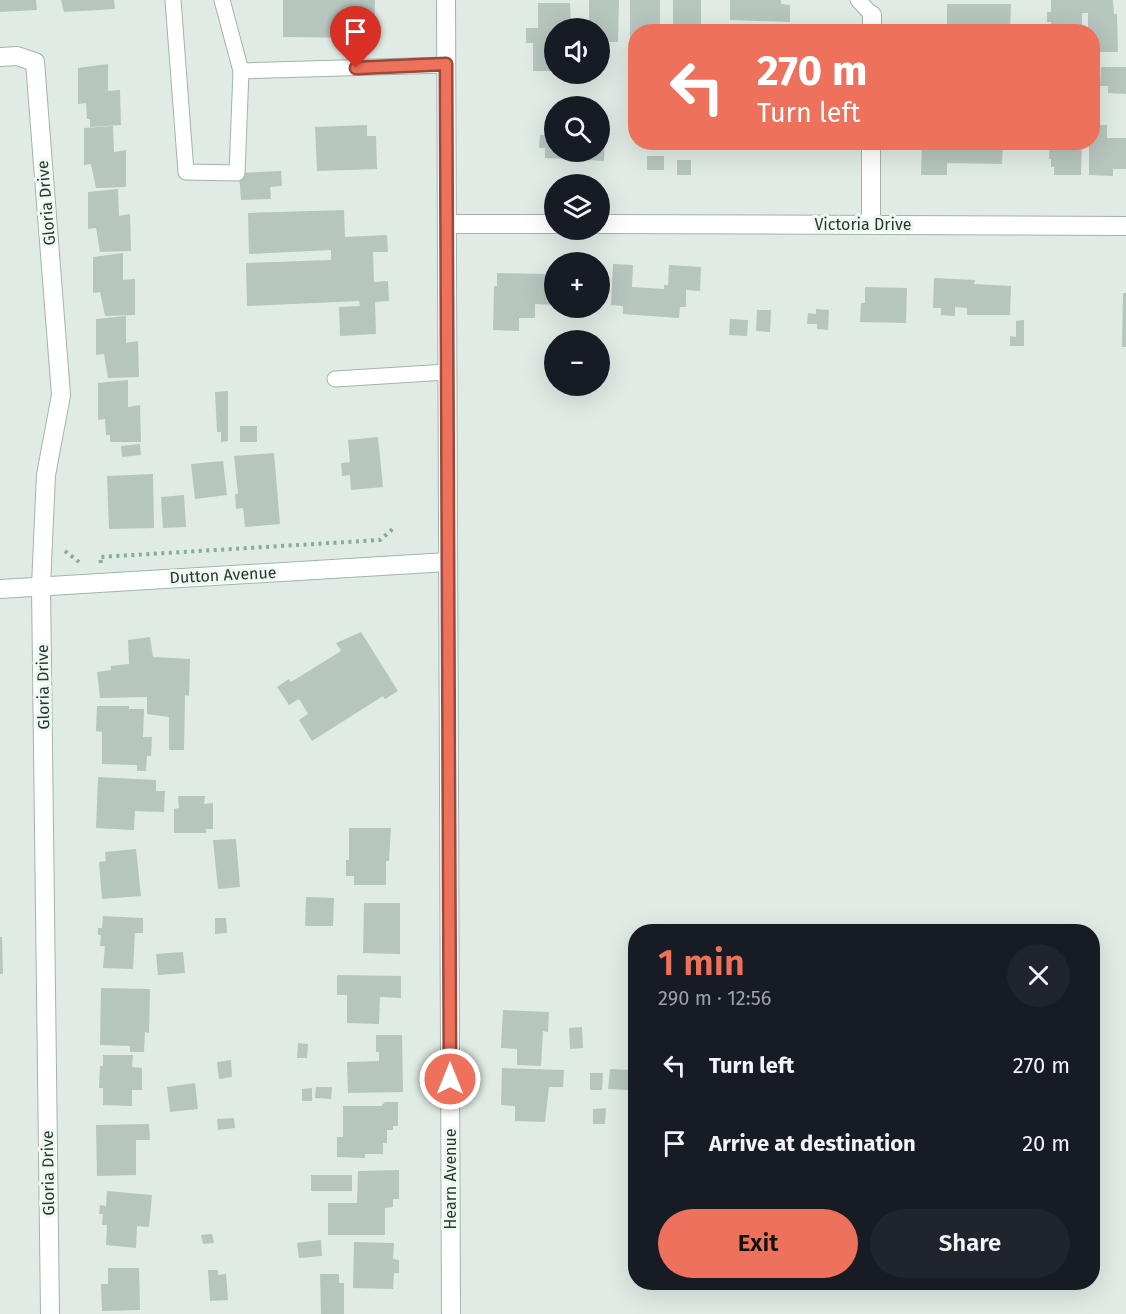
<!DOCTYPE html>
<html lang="en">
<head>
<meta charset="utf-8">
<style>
	:root { --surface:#171b24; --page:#20242c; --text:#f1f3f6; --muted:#9ea1a6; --accent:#ee715b }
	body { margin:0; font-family:"Fira Sans",sans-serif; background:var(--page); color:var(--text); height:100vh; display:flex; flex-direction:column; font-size:22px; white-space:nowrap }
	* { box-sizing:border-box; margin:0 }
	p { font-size:20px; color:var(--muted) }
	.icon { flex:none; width:33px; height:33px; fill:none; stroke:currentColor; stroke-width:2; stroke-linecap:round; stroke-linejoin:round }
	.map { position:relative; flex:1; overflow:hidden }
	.sheet { position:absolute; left:628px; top:924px; width:472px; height:366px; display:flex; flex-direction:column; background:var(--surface); border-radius:24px; box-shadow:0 6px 24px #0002 }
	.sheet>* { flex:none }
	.banner { position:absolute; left:628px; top:24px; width:472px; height:126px; border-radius:24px; box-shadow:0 6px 24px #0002; background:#ee715b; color:#fff; overflow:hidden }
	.buttons { position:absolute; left:544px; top:18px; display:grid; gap:12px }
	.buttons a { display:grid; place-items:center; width:66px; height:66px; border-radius:50%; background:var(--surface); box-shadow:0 6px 24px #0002; font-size:30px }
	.pin { position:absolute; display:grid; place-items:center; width:51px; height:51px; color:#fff; margin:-62px -26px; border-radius:50% 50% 50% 0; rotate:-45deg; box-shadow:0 0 6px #0007 }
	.pin .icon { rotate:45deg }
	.me { position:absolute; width:66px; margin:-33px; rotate:0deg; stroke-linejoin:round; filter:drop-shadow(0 0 4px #0008) }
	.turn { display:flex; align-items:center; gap:21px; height:126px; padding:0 30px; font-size:27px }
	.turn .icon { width:78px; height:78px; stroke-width:2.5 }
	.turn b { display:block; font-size:42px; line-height:51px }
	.round { display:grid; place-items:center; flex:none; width:63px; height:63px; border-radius:32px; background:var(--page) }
	.head { display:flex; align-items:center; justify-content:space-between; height:102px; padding:0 30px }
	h1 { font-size:36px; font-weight:600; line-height:45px; color:var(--accent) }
	.button { display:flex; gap:12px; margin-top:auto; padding:12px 30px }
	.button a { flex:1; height:69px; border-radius:36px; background:var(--accent); color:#111; font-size:24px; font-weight:600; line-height:69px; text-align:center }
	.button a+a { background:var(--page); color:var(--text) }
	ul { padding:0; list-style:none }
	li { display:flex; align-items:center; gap:18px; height:78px; padding:0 30px }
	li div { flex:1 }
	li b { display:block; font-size:22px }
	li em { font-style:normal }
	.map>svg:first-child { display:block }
</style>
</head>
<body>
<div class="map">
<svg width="1126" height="1314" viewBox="0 0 1126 1314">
	<rect width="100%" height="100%" fill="#e0ebe5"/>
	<!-- building -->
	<g fill="#b6c5be">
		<polygon points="0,0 36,0 37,10 0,12"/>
		<polygon points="61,0 114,0 115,9 64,12"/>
		<polygon points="283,0 375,0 374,38 283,37"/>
		<polygon points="589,0 619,0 618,42 600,42 600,28 589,28"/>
		<polygon points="630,0 660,0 660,32 636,32 636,50 630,50"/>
		<rect x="673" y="0" width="28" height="32"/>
		<polygon points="730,0 781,0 781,4 790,5 790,22 730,20"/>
		<polygon points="1051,0 1113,0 1114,14 1117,14 1118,52 1094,52 1094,32 1088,32 1088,13 1082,13 1082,32 1051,32 1051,22 1047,22 1047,12 1051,12"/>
		<polygon points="538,3 570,3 571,28 555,28 555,71 533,71 533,43 526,43 526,28 538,28"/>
		<polygon points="947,4 1011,4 1010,32 955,32 955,27 947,27"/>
		<polygon points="1094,62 1098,62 1097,86 1094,86"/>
		<polygon points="108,64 108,91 120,90 121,125 90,127 90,119 87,119 86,103 78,104 78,68"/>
		<polygon points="1101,67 1126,67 1126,94 1108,93 1108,86 1100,86"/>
		<polygon points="367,125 367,136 376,136 377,169 317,171 315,127"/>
		<polygon points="1094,125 1107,125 1107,138 1126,138 1126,169 1113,169 1113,176 1089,175 1089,142 1094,142"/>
		<polygon points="113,126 114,152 126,150 126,187 96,188 91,164 84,165 84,128"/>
		<polygon points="546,129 555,129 555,152 600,152 600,131 605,132 604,161 545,158 545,148 539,148 540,135 545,135"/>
		<polygon points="922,142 1003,142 1002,164 947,163 947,175 921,175"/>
		<polygon points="1050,142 1082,142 1081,175 1054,175 1054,167 1051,167 1051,159 1049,159"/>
		<rect x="647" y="156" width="17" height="14"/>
		<rect x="677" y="160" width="14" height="15"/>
		<polygon points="281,171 282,186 270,187 271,199 241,200 239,173"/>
		<polygon points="118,189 119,216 130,214 131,251 100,252 96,228 88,229 88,192"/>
		<polygon points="344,210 345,237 387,235 388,252 373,252 374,282 388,281 389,301 375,302 376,334 340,336 339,307 360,306 359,301 247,306 246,263 331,260 331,250 249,254 248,213"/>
		<polygon points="123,253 123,280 135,279 135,315 105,316 100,292 93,293 93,257"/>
		<polygon points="613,264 633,265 632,287 664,289 664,285 668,285 669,265 701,267 700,291 686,290 686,307 680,307 679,318 623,314 623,306 611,305"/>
		<polygon points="549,267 555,267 555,305 535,304 535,318 519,318 519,331 493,330 494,286 497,286 497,273 549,274"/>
		<polygon points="934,278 975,280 974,284 1011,286 1010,315 967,315 967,308 955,307 955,316 941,315 941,308 933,308"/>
		<polygon points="865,287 907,288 906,323 860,322 861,303 865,303"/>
		<polygon points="1123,293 1126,293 1126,347 1122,347"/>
		<polygon points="816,309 829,310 828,330 817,329 817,324 807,324 808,313 816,314"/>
		<polygon points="757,310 771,310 770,332 756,331"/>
		<polygon points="126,316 126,343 138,341 139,377 108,378 104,354 96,355 96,319"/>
		<polygon points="730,319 748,320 747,336 729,335"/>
		<polygon points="1024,320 1024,346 1010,346 1010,336 1016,337 1016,321"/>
		<polygon points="128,380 128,407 140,405 141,442 110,442 110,435 106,435 105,419 98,420 98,383"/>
		<polygon points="228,391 228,441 221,442 221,432 217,432 215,392"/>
		<rect x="240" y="426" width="17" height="16"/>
		<polygon points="378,437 383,487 351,490 350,475 342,476 341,463 350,462 348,440"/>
		<polygon points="140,444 141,455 122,457 121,446"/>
		<polygon points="274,453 280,524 245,527 243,508 236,509 235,494 238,494 234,456"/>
		<polygon points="223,461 227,495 195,499 191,464"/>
		<polygon points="153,474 154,528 109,529 107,476"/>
		<polygon points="184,495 186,527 163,528 161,497"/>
		<polygon points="361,632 398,691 385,699 383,696 312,741 299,720 308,714 299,699 289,705 277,687 289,679 291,682 341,651 336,643"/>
		<polygon points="150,637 153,657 190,659 189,696 185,695 184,750 169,750 169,717 147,714 147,697 100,698 97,672 111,670 111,666 129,664 128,640"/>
		<polygon points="97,706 129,706 129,709 144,709 143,737 152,737 151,756 147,756 146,771 137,771 137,765 102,764 102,732 96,731"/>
		<polygon points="98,777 156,780 156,791 165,791 164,812 135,811 134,830 96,828"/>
		<polygon points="178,796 205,796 204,804 213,803 213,829 206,829 206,833 174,833 174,809 179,808"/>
		<polygon points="349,828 391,828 389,861 386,861 386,885 354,885 354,876 346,876 346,860 349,860"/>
		<polygon points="236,839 240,887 218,889 213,840"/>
		<polygon points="136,849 141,896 102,899 99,862 106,861 105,852"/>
		<polygon points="306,897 334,898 333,926 305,926"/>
		<polygon points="364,903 400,903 400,954 363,953"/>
		<polygon points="103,916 143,918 143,933 135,933 133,969 103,968 105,946 100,946 101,935 98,935 98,928 102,928"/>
		<polygon points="215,918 226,918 227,933 215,934"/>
		<polygon points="0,937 2,937 3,974 0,974"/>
		<polygon points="183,952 185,973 158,975 156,954"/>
		<polygon points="337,975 401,976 401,998 380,997 379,1024 347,1023 347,995 337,995"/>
		<polygon points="101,988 150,989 149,1033 145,1032 144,1052 130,1052 130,1046 100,1045"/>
		<polygon points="503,1010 549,1012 548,1032 543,1031 541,1066 517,1065 517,1049 501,1048"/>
		<polygon points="582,1027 583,1048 570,1049 569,1028"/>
		<polygon points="376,1035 402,1035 403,1092 348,1093 347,1062 379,1061 379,1052 376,1052"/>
		<polygon points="298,1043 308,1044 307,1058 297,1058"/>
		<polygon points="103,1055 133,1055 132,1067 142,1068 142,1090 132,1090 132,1106 103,1105 103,1088 99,1088 100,1066 103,1066"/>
		<polygon points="231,1060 232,1077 219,1079 217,1062"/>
		<polygon points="502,1068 564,1070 563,1087 549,1087 545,1122 515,1121 515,1106 501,1105"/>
		<polygon points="610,1069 631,1070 629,1090 608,1089"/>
		<polygon points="590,1073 603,1073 602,1090 590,1090"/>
		<polygon points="195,1083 198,1109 170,1112 167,1087"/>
		<polygon points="316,1087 332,1087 331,1099 315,1098"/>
		<polygon points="312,1088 312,1101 302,1101 302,1089"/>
		<polygon points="385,1102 398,1102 398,1126 393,1126 393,1130 387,1130 387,1143 383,1143 383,1154 365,1154 365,1158 337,1157 337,1137 343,1137 343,1106 381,1106"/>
		<polygon points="606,1108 605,1124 593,1124 593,1109"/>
		<polygon points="234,1118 235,1128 218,1130 217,1119"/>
		<polygon points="149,1124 150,1140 136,1140 136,1175 97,1176 96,1125"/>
		<polygon points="399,1170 399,1199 393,1199 393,1207 385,1208 385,1235 328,1235 328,1203 357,1203 358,1171"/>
		<rect x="311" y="1175" width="41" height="16"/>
		<polygon points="107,1191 152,1195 149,1227 137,1226 136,1248 106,1245 107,1225 102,1225 103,1214 99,1214 100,1205 106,1206"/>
		<polygon points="212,1234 214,1243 203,1244 201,1235"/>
		<polygon points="321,1240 322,1256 299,1258 297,1243"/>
		<polygon points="354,1242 394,1243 393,1259 399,1260 399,1273 394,1273 393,1289 353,1288"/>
		<polygon points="108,1268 139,1268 140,1310 102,1311 101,1284 108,1284"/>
		<polygon points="208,1270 218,1270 218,1275 226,1274 228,1300 210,1301"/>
		<polygon points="320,1274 339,1274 339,1283 344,1283 344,1314 321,1314"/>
	</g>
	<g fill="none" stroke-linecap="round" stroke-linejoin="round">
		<!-- service casing -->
		<g stroke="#a3b3ab" stroke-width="17">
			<g id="service">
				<polyline points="173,0 186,172 237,173 241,71 222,0"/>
				<polyline points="858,0 872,15"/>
				<polyline points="241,71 446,65"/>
				<polyline points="335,379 447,372"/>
			</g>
		</g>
		<!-- minor casing -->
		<g stroke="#a3b3ab" stroke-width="20">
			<g id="minor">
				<polyline points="872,32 872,15"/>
				<polyline points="0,57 17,56 35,62 61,395 46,475 41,586 50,1314"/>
				<polyline points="447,224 555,224"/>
				<polyline points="600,224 1126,226"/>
				<polyline points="871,224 871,142"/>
			</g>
		</g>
		<!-- secondary casing -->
		<g stroke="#9fb6ac" stroke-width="20">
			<g id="secondary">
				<polyline points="446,0 451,1314"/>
				<polyline points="0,589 447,562"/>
			</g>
		</g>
		<!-- path -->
		<g stroke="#82ae9b" stroke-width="4" stroke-dasharray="3 4.5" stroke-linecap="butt">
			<polyline points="65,551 79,562"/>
			<polyline points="101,563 100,557 380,540 395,527"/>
		</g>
		<!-- service -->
		<use href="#service" stroke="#fff" stroke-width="15"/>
		<!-- minor -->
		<use href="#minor" stroke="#fff" stroke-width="18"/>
		<!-- secondary -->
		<use href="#secondary" stroke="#fff" stroke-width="18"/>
	</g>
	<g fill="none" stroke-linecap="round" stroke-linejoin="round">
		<!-- route casing -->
		<g stroke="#9b493b" stroke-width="15">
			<polyline id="route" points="356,68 446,64 450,1079"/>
		</g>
		<!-- route -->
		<use href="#route" stroke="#ee715b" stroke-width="10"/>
	</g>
	<g text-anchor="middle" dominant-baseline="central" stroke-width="6" stroke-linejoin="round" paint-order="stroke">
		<!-- street labels -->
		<g font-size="16" fill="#213b31" stroke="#f1f7f3">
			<text transform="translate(46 203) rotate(-95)">Gloria Drive</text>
			<text x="863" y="224">Victoria Drive</text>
			<text transform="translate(223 575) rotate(-3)">Dutton Avenue</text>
			<text transform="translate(43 687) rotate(-91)">Gloria Drive</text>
			<text transform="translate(48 1173) rotate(-91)">Gloria Drive</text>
			<text transform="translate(450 1179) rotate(-90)">Hearn Avenue</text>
		</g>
	</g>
</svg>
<div class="buttons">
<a><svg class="icon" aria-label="sound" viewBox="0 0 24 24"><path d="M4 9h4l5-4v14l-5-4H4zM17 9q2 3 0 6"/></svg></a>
<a><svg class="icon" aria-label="search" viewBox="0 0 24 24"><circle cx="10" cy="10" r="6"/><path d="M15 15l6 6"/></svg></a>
<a><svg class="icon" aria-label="layers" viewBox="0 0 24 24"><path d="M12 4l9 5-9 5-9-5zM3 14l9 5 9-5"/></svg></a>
<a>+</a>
<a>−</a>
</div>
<div class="pin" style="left:356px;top:68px;background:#d93025"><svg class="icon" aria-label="arrive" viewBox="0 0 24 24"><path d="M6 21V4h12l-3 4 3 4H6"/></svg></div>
<svg class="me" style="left:450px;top:1079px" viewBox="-20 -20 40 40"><circle r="17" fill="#ee715b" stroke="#fff" stroke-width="3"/><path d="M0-11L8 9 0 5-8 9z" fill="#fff"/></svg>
<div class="banner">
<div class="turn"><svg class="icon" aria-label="left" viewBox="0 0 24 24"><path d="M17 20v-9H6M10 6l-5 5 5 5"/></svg><div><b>270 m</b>Turn left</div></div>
</div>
<section class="sheet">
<div class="head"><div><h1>1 min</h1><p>290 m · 12:56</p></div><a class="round"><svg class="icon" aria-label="close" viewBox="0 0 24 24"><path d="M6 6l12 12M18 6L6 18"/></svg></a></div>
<ul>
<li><svg class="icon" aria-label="left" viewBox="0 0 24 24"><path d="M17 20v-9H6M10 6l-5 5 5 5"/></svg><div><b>Turn left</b></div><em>270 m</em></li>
<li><svg class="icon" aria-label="arrive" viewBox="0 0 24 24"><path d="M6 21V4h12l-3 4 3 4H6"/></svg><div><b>Arrive at destination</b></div><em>20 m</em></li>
</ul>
<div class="button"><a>Exit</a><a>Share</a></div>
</section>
</div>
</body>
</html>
